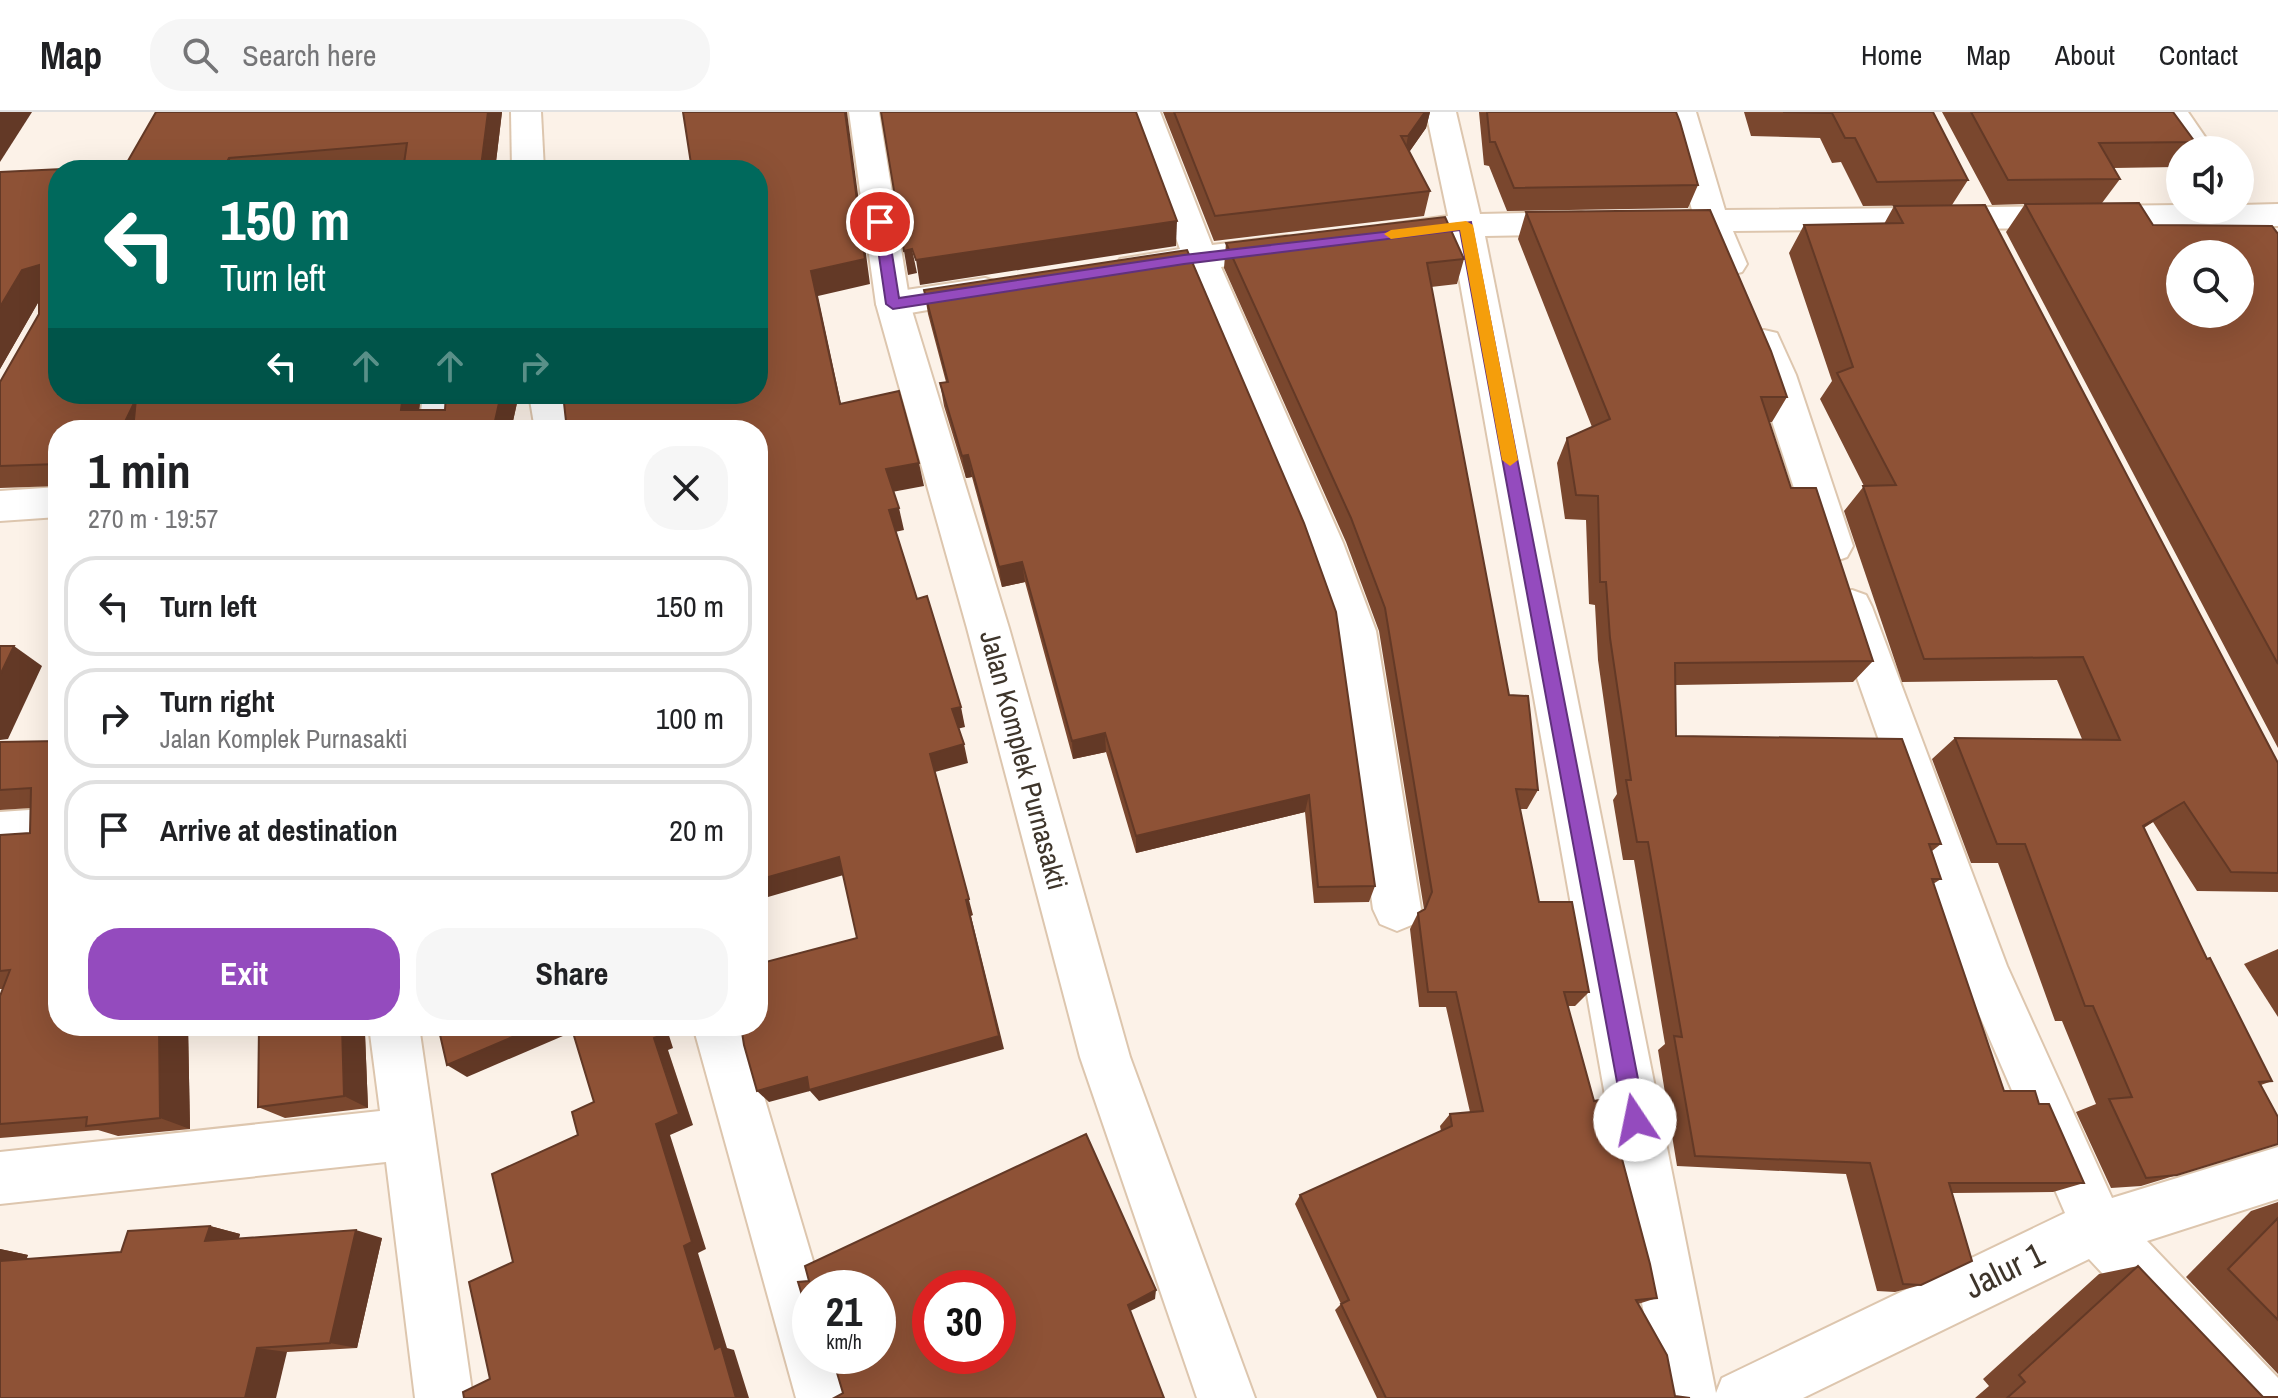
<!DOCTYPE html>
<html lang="en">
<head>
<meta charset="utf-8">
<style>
	:root { --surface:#fff; --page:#f6f6f6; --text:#202124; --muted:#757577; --line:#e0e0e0; --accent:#944bbe }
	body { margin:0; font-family:"Archivo Narrow",sans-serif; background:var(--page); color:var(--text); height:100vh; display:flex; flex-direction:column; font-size:30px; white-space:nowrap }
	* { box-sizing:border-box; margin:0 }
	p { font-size:26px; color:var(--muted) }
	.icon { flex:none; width:44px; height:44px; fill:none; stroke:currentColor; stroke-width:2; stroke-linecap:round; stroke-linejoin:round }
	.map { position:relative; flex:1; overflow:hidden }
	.sheet { position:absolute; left:48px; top:308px; width:720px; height:616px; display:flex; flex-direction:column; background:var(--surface); border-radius:32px; box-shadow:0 8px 32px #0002 }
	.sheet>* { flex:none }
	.hud { position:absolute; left:48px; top:48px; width:720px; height:244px; border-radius:32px; box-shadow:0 8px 32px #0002; background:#00695c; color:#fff; overflow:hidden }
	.controls { position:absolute; left:2166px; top:24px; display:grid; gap:16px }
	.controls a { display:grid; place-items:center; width:88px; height:88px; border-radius:50%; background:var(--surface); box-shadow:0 8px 32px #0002; font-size:40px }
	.speed { position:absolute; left:792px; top:1158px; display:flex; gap:16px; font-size:40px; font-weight:700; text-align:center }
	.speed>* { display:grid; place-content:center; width:104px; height:104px; border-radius:50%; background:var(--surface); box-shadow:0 8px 32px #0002; line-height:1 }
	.speed small { font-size:20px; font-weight:400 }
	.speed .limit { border:12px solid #d22; background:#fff; color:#111 }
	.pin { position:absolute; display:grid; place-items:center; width:68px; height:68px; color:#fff; margin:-34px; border:4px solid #fff; border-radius:50%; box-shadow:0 2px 8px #0007 }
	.me { position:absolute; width:88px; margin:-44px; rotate:349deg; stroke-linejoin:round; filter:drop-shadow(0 0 6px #0008) }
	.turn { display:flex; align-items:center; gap:28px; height:168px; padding:0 40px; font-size:36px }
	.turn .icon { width:104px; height:104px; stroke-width:2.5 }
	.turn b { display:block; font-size:56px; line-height:68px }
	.lanes { display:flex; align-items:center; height:76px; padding:0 40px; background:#0003; justify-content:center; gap:40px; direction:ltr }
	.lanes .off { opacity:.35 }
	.round { display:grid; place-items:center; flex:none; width:84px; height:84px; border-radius:32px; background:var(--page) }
	.overview { display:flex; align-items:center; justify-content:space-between; height:136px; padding:0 40px }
	h1 { font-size:48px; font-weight:800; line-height:60px }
	.action { display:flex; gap:16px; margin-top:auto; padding:16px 40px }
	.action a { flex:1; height:92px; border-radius:32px; background:var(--accent); color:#fff; font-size:32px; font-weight:800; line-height:92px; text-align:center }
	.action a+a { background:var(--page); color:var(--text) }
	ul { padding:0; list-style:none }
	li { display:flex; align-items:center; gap:24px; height:100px; margin:0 16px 12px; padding:0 24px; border:4px solid var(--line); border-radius:32px }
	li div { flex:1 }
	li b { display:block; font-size:30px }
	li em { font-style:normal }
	header { display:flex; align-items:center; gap:48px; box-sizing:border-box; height:112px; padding:0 40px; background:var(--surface); border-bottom:2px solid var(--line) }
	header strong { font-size:38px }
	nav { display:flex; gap:44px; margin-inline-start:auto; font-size:28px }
	.search { width:560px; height:72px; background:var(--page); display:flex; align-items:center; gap:20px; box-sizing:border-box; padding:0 28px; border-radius:32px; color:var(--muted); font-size:30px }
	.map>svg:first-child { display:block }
</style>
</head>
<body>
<header>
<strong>Map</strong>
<div class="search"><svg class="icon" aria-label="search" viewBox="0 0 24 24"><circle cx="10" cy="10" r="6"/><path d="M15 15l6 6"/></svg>Search here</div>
<nav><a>Home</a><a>Map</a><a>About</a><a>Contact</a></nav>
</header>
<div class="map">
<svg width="2278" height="1286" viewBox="0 0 2278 1286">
	<rect width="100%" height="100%" fill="#fcf2e8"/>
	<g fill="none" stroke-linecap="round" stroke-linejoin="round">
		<!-- street casing -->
		<g stroke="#ddc6ae" stroke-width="4">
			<g id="street">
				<polygon points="511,0 541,0 544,58 512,58"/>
				<polygon points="1130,0 1160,0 1212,133 1286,124 1298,127 1303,135 1298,143 1221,155 1343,431 1376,519 1421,797 1414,812 1397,819 1380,812 1373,797 1334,519 1303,431 1189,159 1132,166 1120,163 1115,155 1120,147 1180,137"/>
				<polygon points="1426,0 1456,0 1480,102 1581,100 1593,103 1598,111 1593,119 1581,122 1485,124 1716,1281 1722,1266 2065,1101 1960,858 1832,495 1838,483 1852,478 1866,483 1872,495 2007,854 2112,1086 2278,1035 2278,1087 2147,1129 2278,1266 2278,1286 2219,1286 2089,1147 1803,1286 1659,1286 1452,126 1390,133 1378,130 1373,122 1378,114 1448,104"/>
				<polygon points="1666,0 1696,0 1725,98 2180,93 2180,98 2240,98 2240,93 2278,92 2278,114 1733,119 1747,152 1742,160 1730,163 1718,160 1699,120 1674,117 1669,109 1674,101 1692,98"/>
				<polygon points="2157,0 2188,0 2214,38 2182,38"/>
				<polygon points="985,166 997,170 1002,178 997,186 893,204 881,200 876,192 881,184 893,180"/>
				<polygon points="1764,218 1777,221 1796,263 1853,434 1847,445 1833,450 1819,445 1813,434 1746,230 1751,221"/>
				<polygon points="423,282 459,282 457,318 419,318"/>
				<polygon points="529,282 565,282 573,318 535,318"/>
				<polygon points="58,375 58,405 0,409 0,379"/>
				<polygon points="58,696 58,736 0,740 0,700"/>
				<polygon points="369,914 419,914 473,1286 415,1286 386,1050 0,1092 0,1040 380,999"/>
				<polygon points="693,914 743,914 821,1176 810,1176 810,1244 841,1244 854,1286 796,1286"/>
			</g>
		</g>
		<!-- secondary casing -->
		<g stroke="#ddc6ae" stroke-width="4">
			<polygon id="secondary" points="849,0 879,0 910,192 1009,516 1130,945 1255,1286 1197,1286 1080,945 967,516 876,192"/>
		</g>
		<!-- street -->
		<use href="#street" fill="#fff" fill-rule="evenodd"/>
		<!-- secondary -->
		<use href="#secondary" fill="#fff" fill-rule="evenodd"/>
	</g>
	<!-- wall -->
	<g fill="#7a472e">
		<polygon points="156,0 502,0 495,58 403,58 403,56 382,58 58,58 58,282 421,282 419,298 445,298 519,282 511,318 58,318 58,374 0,376 0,270 39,202 39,189 0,257 0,60 125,54"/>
		<polygon points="1163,0 1430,0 1426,16 1409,40 1430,79 1424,104 1214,129"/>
		<polygon points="1479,0 1676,0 1698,73 1688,96 1507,99 1489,54 1484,53"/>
		<polygon points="1744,0 1933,0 1968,68 1952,93 1863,94 1841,50 1832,51 1820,26 1751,24"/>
		<polygon points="1942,0 2173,0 2195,30 2189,38 2180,38 2180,49 2176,55 2114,56 2120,67 2102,91 2153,113 2278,122 2278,636 2006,120 2025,92 1992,93"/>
		<polygon points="1894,94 2278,651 2278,780 2197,779 2153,710 2144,716 2207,847 2272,969 2261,973 2177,1063 2141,1074 2111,1076 2076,1000 2096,992 2062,909 2055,909 1998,751 1971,751 1932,647 1955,626 2082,627 2057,568 1902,570 1844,399 1864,374 1820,287 1832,269 1789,141 1804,113 1884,112"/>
		<polygon points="1526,100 1787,285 1772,310 1769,310 1791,376 1873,549 1853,570 1676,573 1676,624 1941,732 1932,739 1941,767 1933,772 2004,979 2039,992 2084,1071 2053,1080 1952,1081 1921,1173 1895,1180 1877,1179 1846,1062 1677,1054 1658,938 1665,932 1634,748 1623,748 1613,688 1617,682 1598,548 1595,493 1589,492 1586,408 1565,407 1557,351 1567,326 1592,315 1518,127"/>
		<polygon points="1226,131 1464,147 1457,172 1431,175 1509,583 1538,678 1527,697 1520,697 1539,790 1589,880 1575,894 1568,894 1594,989 1657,1186 1638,1192 1675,1284 1690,1286 1377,1286 1335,1198 1341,1192 1295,1092 1300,1083 1441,1019 1440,1014 1450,1002 1470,1000 1446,895 1419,895 1410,817 1418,801 1424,797 1379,519 1346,430 1224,156"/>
		<polygon points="1187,138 1375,774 1369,790 1314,791 1305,700 1136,741 1106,640 1073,647 1025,470 1002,475 972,365 966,366 944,294 940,271 946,270 928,202 924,178"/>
		<polygon points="58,629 58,914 188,914 190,1017 118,1024 98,1018 0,1026 0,884 3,877 0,877 0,723 30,721 31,696 0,698 0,630"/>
		<polygon points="2278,837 2278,905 2244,852"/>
		<polygon points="259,914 368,914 365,922 368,996 285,1006 258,995"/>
		<polygon points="2278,1090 2278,1262 2186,1165 2251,1099"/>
		<polygon points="210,1114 240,1122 239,1126 382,1126 357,1236 287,1240 0,1286 0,1137 28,1143 26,1147 121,1140"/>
		<polygon points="2138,1154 2263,1285 2278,1286 1975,1286 1989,1274 1983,1267 2099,1162"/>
	</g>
	<!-- shaded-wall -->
	<g fill="#633926">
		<polygon points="0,0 32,0 0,50"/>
		<polygon points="488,0 502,0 495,58 483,58 481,55"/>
		<polygon points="845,0 847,0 870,172 818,184 846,315 840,292 811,159"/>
		<polygon points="1425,0 1430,0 1426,16 1403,49 1408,24"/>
		<polygon points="229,46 237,58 223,58"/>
		<polygon points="1177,109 1176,134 920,173 916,148"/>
		<polygon points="912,137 917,161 908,163 904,139"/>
		<polygon points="39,153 43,182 0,257 0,195 22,158"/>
		<polygon points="403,282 421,282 417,318 401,298"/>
		<polygon points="501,282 519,282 511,318 493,318"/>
		<polygon points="136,287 153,318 121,318"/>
		<polygon points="968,343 972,365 966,366 962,344"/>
		<polygon points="919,351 924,374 892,380 886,357"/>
		<polygon points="899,396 904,418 895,420 889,398"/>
		<polygon points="1022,450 1025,470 1002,475 999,455"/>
		<polygon points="14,534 42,554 8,627 0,628 0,563"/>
		<polygon points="961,595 965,615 957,617 952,597"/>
		<polygon points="1105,621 1106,640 1073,647 1072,629"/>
		<polygon points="964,632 968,651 935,660 973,803 971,804 1004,937 819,989 810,979 769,990 757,979 807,965 930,642"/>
		<polygon points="1309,683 1305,700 1136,741 1136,724"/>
		<polygon points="2184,690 2153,710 2112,733 2143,714"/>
		<polygon points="839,745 847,762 758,788 758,768"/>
		<polygon points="758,821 761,839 758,840"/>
		<polygon points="159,914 188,914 190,1017 160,1006"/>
		<polygon points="342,914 368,914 365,922 368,996 344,984"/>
		<polygon points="538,914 584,915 467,965 447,953"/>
		<polygon points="656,914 666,914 673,936 668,938 693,1013 670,1023 706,1137 698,1141 727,1236 734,1238 749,1286 736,1286 715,1237 684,1134 656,1012 654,926"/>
		<polygon points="210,1114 240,1122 236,1136 205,1129"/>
		<polygon points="356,1118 382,1126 357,1236 330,1231"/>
		<polygon points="0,1137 28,1143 23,1157 0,1153"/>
		<polygon points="1156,1178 1155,1187 1128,1200 1128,1193"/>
		<polygon points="257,1236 287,1240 276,1286 245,1286"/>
	</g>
	<!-- building -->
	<g fill="#8e5236" stroke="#633926" stroke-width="2" fill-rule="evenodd">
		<polygon points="156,0 488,0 481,55 474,55 474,58 403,58 407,31 229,46 223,58 58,58 58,282 403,282 401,298 445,298 446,282 501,282 493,318 133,318 136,287 121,318 58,318 58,352 0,354 0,270 39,202 39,153 22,158 0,195 0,60 125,54"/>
		<polygon points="683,0 845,0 865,147 811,159 840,292 899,279 919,351 886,357 899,396 889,398 917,487 927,484 961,595 952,597 964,632 930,642 969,787 966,788 999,924 809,978 807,965 757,979 744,933 741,914 758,914 758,852 857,826 839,745 758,768 758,318 567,318 563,282 758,282 758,58 692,58"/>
		<polygon points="881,0 1136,0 1177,109 916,148 912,137 904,139"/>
		<polygon points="1174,0 1425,0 1408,24 1401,24 1430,79 1215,104"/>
		<polygon points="1487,0 1676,0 1680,10 1698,73 1514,76 1495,30 1490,30"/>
		<polygon points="1783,0 1933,0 1968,68 1877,70 1855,26 1845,26 1832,1"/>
		<polygon points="1971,0 2173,0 2195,30 2099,31 2120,67 2008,68"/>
		<path d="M 2139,91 L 2153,113 L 2272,114 L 2278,122 L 2278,552 L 2025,92 ZM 2180,142 L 2240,142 L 2240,202 L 2180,202 Z"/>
		<polygon points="1985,93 2278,651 2278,761 2231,760 2184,690 2143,714 2207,847 2210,846 2272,969 2259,970 2278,1005 2278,1032 2177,1063 2146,1066 2109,987 2132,985 2093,894 2085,894 2025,732 1997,732 1955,626 2120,628 2083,545 1924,547 1863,374 1896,373 1837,261 1853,255 1804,113 1903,111 1894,94"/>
		<polygon points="1710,98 1771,239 1787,285 1761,285 1791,376 1816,376 1873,549 1675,551 1676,624 1902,627 1941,732 1929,732 1941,767 1932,767 2004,979 2035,979 2039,992 2049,992 2084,1071 1949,1071 1972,1149 1921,1173 1903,1172 1870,1051 1695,1044 1674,924 1682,925 1648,730 1637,730 1626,668 1631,668 1610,526 1606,470 1600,470 1598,384 1576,383 1567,326 1610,307 1526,100"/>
		<polygon points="1445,105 1464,147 1427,151 1509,583 1528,584 1538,678 1516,677 1539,790 1572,790 1589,880 1564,880 1594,989 1606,987 1650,1152 1657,1186 1636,1188 1667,1243 1675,1284 1690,1286 1386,1286 1341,1192 1349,1188 1300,1083 1452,1014 1450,1002 1483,999 1456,880 1428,880 1418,801 1425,797 1432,780 1385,496 1351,406 1226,131"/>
		<polygon points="1187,138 1304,411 1336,500 1375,774 1318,775 1309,683 1136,724 1105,621 1072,629 1022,450 999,455 968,343 962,344 940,271 948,270 924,178"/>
		<polygon points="0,534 14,534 0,563"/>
		<polygon points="58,629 58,914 159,914 160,1006 86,1014 87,1005 0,1012 0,884 10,858 0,859 0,723 30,721 31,676 0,678 0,630"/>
		<polygon points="259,914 342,914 344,984 258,995"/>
		<polygon points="438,914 538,914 447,953"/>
		<polygon points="571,914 656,914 659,924 654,926 679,1002 656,1012 692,1130 684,1134 715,1237 721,1234 736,1286 464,1286 463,1280 490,1267 469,1170 513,1150 492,1062 578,1023 572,1000 594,990"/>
		<path d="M 1086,1022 L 1156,1178 L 1128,1193 L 1164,1286 L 834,1286 L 843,1281 L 832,1244 L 878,1244 L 878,1176 L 810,1176 L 810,1210 L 798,1170 L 809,1169 L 805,1154 ZM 930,1176 L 998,1176 L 998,1244 L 930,1244 Z"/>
		<polygon points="2278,1106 2278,1208 2228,1157"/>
		<polygon points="210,1114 205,1129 356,1118 330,1231 257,1236 245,1286 0,1286 0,1149 121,1140 128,1119"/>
		<polygon points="2138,1154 2263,1285 2278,1285 2278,1286 2007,1286 2025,1270 2019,1263"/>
	</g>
	<!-- route -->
	<polygon fill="#944bbe" stroke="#60317c" stroke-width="2" points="880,105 887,110 899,186 1184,143 1471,110 1646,1008 1643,1016 1635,1019 1627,1016 1624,1008 1460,118 1184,152 893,197 886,192 874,110"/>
	<!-- slow -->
	<polygon fill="#f59e0b" points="1466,109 1473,113 1518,348 1510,354 1502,348 1460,118 1391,127 1384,122 1391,118"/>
	<g text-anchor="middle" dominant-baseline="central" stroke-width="8" stroke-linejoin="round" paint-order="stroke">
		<!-- street labels -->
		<g font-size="28" fill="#3e352b" stroke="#fff">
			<text transform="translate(1024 648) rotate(75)">Jalan Komplek Purnasakti</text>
		</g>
		<!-- near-street labels -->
		<g font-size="34" fill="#3e352b" stroke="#fff">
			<text transform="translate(2004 1158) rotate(-26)">Jalur 1</text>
		</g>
	</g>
</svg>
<div class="controls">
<a><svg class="icon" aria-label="sound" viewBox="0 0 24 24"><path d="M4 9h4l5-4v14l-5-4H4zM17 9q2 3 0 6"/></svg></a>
<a><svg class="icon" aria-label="search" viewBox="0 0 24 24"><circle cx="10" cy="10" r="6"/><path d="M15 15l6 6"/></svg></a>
</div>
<div class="speed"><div>21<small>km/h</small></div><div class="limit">30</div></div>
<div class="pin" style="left:880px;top:110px;background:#d93025"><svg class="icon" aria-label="arrive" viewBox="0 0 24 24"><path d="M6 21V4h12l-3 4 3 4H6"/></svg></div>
<svg class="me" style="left:1635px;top:1008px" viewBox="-20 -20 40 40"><circle r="19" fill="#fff"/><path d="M0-13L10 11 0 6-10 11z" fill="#944bbe"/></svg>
<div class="hud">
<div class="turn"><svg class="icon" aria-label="left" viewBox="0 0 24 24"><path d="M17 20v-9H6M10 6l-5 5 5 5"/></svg><div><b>150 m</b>Turn left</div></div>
<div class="lanes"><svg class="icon" aria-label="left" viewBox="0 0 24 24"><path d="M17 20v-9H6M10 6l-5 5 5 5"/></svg><svg class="icon off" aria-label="ahead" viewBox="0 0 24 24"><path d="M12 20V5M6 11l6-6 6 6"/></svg><svg class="icon off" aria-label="ahead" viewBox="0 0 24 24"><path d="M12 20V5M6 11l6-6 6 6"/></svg><svg class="icon off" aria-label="right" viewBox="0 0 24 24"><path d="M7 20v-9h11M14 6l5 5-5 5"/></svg></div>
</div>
<section class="sheet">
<div class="overview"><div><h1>1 min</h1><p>270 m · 19:57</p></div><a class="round"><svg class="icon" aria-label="close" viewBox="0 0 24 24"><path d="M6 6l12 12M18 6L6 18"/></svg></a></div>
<ul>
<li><svg class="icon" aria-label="left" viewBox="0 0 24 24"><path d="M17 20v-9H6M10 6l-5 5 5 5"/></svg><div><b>Turn left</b></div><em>150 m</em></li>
<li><svg class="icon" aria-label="right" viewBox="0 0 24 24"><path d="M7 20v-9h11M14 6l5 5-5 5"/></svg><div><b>Turn right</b><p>Jalan Komplek Purnasakti</p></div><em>100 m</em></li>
<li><svg class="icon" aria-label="arrive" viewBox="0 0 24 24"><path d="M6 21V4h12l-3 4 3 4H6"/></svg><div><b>Arrive at destination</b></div><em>20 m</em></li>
</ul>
<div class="action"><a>Exit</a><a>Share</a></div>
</section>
</div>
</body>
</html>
